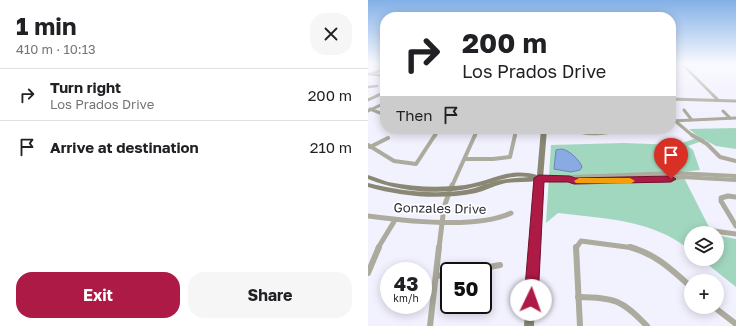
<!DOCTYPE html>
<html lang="en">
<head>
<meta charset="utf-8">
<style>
	:root { --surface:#fff; --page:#f6f6f6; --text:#202124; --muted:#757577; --line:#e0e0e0; --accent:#ad1a45 }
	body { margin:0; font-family:"Golos Text",sans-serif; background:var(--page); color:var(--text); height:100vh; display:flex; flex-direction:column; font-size:15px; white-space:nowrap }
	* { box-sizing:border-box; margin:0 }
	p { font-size:13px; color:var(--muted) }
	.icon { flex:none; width:22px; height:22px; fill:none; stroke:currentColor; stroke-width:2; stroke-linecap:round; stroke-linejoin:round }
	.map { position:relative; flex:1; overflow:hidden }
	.sheet { display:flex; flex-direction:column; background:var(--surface); width:368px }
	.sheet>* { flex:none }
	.guide { position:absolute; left:12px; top:12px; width:296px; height:122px; border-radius:16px; box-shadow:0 2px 10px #0003; background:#fff; color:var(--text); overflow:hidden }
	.controls { position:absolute; left:316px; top:226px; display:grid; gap:8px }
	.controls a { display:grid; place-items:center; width:40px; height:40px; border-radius:50%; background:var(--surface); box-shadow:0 2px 10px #0003; font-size:20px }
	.speed { position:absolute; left:12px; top:262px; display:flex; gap:8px; font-size:20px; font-weight:700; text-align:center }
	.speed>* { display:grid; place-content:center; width:52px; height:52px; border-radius:50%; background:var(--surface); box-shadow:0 2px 10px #0003; line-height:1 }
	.speed small { font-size:10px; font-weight:400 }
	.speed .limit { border:2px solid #111; border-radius:6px; background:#fff; color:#111 }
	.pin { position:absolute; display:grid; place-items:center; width:34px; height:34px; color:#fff; margin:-41px -17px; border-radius:50% 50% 50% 0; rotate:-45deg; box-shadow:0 0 4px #0007 }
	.pin .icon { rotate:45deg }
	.me { position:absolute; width:44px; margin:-22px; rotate:3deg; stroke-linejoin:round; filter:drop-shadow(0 0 3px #0008) }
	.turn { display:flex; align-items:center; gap:14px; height:84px; padding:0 16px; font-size:18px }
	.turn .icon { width:52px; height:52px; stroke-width:2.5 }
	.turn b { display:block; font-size:28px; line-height:34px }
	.then { display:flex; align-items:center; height:38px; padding:0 16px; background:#0003; gap:8px; font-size:15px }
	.round { display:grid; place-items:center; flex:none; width:42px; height:42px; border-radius:16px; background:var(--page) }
	.overview { display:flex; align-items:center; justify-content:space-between; height:68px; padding:0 16px }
	h1 { font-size:24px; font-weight:700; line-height:30px }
	.button { display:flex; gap:8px; margin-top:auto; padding:8px 16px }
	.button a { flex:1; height:46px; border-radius:16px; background:var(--accent); color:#fff; font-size:16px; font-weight:700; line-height:46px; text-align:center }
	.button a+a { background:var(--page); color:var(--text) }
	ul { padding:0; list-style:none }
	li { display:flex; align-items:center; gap:12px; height:52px; padding:0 16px; border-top:1px solid var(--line) }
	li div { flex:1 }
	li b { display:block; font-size:15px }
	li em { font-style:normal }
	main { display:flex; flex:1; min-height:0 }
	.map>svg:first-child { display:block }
</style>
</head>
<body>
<main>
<section class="sheet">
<div class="overview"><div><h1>1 min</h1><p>410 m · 10:13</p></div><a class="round"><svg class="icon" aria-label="close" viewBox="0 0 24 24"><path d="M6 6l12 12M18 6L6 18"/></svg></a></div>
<ul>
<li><svg class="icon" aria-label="right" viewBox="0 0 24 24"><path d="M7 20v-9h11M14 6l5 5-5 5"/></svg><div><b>Turn right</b><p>Los Prados Drive</p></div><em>200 m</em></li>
<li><svg class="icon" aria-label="arrive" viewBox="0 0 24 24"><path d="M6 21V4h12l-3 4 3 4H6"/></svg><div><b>Arrive at destination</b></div><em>210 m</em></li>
</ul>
<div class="button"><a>Exit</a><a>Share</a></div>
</section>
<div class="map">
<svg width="368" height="326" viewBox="0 0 368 326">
	<rect width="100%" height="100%" fill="#f2f1fe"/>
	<!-- green -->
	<g fill="#a2d7bf">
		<path d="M 368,128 L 368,149 L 348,146 L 337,140 L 320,146 L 325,150 L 332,170 L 313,172 L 344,233 L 323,233 L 323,251 C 285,219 237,219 190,213 L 178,223 L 183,145 L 256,143 L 309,145 L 331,137 L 321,129 Z"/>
		<polygon points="349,235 368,239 368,287 333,259 349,259"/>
	</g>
	<!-- water -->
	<path fill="#8aaae4" stroke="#6e83b0" d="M 193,149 C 200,149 212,160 214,167 L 212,170 L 203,172 L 186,169 L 188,150 Z"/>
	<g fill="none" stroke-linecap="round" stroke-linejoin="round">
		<!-- street-far4 -->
		<g stroke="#acab9d" stroke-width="2.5">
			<polyline points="0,64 2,64"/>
			<polyline points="314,64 346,96"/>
			<polyline points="0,74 17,76"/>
			<polyline points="3,74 17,69"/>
			<polyline points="0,87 9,86"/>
			<polyline points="8,96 17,92"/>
		</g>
		<!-- street-far3 -->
		<g stroke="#acab9d" stroke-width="3">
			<polyline points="345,95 350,100"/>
			<polyline points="303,99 368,101"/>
			<polyline points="0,100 11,95"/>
			<polyline points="2,109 17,115"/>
			<polyline points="316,110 323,119"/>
			<polyline points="0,111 17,103"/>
			<polyline points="355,111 362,118"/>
			<polyline points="306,120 325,136"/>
			<polyline points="303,121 368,118"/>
			<path d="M 204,129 C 220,138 243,132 260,129"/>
			<polyline points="274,129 278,132"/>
			<polyline points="67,136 71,129"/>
			<polyline points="107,136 110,129"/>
			<polyline points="147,136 148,129"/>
		</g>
		<!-- street-far2 -->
		<g stroke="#acab9d" stroke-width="4">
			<polyline points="324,135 339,144 352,157 368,161"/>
			<polyline points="0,145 26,161 48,164 67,135"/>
			<polyline points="2,147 20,138"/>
			<polyline points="97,159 125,159 142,157 147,135"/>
			<polyline points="171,178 201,179 206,181 293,181 314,177 368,180"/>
			<polyline points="201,179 205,177 307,173 368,176"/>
			<polyline points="84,186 107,135"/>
		</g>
		<!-- street-far1 -->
		<g stroke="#acab9d" stroke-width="5">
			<polyline points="368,197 360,196 353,198 353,201 368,226"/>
			<path d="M 0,216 C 37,221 110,229 143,213"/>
			<polyline points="346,231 368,234"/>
			<polyline points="10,248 27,220"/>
			<polyline points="71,248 76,207 84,185"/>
			<polyline points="208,248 213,241 266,248"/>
		</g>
		<!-- street -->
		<g stroke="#acab9d" stroke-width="6">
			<polyline points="208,247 212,326"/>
			<path d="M 262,247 C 289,255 303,269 323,287"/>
			<polyline points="100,271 132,265"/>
			<polyline points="0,273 11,247"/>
			<polyline points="69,276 81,274"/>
			<path d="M 210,297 C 247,298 253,299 279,326"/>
			<polyline points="346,307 368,324"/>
			<polyline points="62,326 71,247"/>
		</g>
		<!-- secondary -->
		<path fill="#8a8874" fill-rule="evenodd" d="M 173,129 L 179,129 L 172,216 L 166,326 L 156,326 L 164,216 L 168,181 C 157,183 145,181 134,184 C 125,186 117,191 108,193 C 72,200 35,197 0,187 L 0,183 C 32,191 65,195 98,190 C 110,188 121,182 133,180 C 143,178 152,178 161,177 C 141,174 126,183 107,187 C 73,196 33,192 0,179 L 0,175 C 7,177 13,180 20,182 C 45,187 72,188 97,185 C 125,181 139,167 169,175 Z"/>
	</g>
	<!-- sky -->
	<linearGradient id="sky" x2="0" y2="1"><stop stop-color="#82b0e6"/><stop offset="0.58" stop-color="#f9f9ff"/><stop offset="1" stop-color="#f9f9ff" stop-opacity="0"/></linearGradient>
	<rect width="368" height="110" fill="url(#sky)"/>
	<!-- route -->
	<polygon fill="#ad1a45" stroke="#70112d" points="171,175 202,176 207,178 303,176 308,179 303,182 206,184 200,182 176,182 170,300 168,305 163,307 158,305 156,300 166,178"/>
	<!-- slow -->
	<polygon fill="#f59e0b" points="211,178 262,178 267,181 262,184 208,183 206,181"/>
	<g text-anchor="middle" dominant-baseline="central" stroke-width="3.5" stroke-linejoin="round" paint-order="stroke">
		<!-- near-street labels -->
		<g font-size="13" fill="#2b2935" stroke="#fff">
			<text transform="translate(72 208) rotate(1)">Gonzales Drive</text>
		</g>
	</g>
</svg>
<div class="controls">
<a><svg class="icon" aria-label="layers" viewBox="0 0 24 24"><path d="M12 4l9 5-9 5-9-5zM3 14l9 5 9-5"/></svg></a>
<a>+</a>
</div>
<div class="speed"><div>43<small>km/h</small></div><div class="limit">50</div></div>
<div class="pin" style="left:303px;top:179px;background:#d93025"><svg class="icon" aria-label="arrive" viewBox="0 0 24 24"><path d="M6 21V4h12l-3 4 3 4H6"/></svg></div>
<svg class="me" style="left:163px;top:300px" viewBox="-20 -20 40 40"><circle r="19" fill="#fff"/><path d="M0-13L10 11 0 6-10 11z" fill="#ad1a45"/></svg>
<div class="guide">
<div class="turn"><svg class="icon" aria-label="right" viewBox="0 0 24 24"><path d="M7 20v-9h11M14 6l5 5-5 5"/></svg><div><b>200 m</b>Los Prados Drive</div></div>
<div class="then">Then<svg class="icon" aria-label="arrive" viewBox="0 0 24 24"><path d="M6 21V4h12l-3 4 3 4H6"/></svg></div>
</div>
</div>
</main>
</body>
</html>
